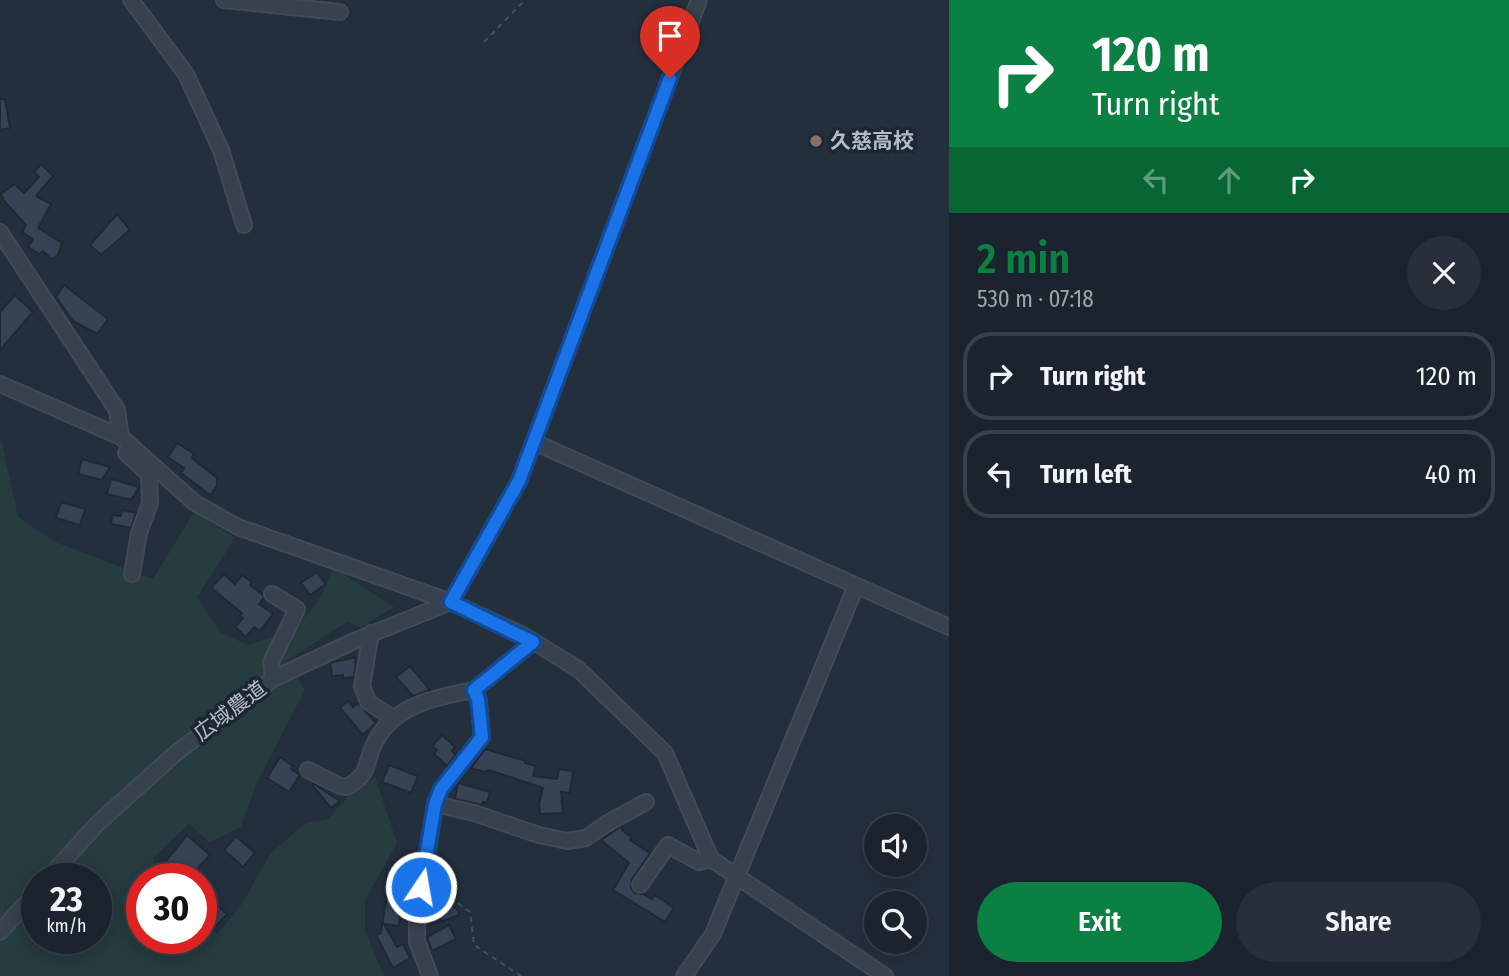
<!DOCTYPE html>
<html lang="en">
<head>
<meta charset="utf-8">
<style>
	:root { --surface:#1b232e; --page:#282f3a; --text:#f1f3f6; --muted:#a0a4aa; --line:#39404a; --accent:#0b8043 }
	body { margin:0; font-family:"Fira Sans Condensed","Noto Sans JP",sans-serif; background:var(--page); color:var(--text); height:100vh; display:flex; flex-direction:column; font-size:26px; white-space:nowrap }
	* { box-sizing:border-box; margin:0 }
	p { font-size:23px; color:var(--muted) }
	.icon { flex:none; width:38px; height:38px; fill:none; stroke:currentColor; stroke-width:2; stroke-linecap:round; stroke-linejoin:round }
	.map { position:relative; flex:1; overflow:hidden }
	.details { display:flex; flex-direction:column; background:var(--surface); width:560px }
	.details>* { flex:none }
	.banner { background:#0b8043; color:#fff; overflow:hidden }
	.tools { position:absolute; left:864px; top:814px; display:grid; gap:14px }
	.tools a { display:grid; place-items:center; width:63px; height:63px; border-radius:50%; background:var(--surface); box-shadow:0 4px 18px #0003,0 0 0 2px var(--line); font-size:35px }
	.speed { position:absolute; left:21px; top:863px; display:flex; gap:14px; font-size:35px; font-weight:700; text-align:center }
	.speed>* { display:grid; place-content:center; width:91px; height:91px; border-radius:50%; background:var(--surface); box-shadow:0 4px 18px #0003,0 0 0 2px var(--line); line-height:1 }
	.speed small { font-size:18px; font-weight:400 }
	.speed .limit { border:10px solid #d22; background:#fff; color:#111 }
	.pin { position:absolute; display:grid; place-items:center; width:60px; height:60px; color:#fff; margin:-72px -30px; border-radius:50% 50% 50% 0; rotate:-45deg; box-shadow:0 0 7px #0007 }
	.pin .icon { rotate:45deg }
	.me { position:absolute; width:77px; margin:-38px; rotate:12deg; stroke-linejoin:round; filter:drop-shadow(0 0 5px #0008) }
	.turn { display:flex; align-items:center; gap:24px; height:147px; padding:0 28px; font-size:32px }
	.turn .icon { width:91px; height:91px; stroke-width:2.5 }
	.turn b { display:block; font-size:49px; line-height:60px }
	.lanes { display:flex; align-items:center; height:66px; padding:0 28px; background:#0003; justify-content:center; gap:35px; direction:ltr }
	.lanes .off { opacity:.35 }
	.round { display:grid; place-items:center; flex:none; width:74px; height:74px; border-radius:37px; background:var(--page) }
	.overview { display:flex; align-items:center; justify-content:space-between; height:119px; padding:0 28px }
	h1 { font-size:42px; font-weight:600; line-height:52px; color:var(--accent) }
	.cta { display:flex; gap:14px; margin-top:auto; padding:14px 28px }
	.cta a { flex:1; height:80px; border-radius:42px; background:var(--accent); color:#fff; font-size:28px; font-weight:600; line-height:80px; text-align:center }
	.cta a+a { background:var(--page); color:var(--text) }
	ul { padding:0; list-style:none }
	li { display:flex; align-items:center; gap:21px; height:88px; margin:0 14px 10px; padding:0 14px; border:4px solid var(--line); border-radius:28px }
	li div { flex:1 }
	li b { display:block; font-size:26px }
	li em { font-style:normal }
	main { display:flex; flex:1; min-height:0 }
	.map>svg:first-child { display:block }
</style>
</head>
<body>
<main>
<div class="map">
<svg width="949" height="976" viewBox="0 0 949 976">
	<rect width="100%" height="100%" fill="#242f3e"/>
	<!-- green -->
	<path fill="#263c3f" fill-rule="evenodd" d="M 0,440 L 2,442 L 18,517 L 55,542 L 153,579 L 194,512 L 235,538 L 197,597 L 220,632 L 248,645 L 295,629 L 319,600 L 334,568 L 394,607 L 361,627 L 347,622 L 286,661 L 305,690 L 256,784 L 241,827 L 210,842 L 189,824 L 153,858 L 158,878 L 142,878 L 142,938 L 201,938 L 201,931 L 218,933 L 242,904 L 270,854 L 306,823 L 328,819 L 350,794 L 375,777 L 397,843 L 365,900 L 365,930 L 384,976 L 0,976 ZM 37,878 L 96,878 L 96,938 L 37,938 Z"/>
	<!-- building -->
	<g fill="#364354" stroke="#1f2835" stroke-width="2">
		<polygon points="0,99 5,99 10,128 0,130"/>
		<polygon points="41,164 53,176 36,196 51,204 38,228 62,243 58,255 52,260 43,251 39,254 28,247 33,239 22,232 26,225 4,201 1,194 15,184 24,193 39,177 34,172"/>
		<polygon points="117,214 130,230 101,255 90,245"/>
		<polygon points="64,285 108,319 97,334 73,321 56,297"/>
		<polygon points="15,295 33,312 0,350 0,312"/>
		<polygon points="177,443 194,454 192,458 217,478 217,486 210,495 181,473 184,468 168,457"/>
		<polygon points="82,459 110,467 102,480 78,474"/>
		<polygon points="111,479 139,487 131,500 107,494"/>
		<polygon points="61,502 85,509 80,525 56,518"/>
		<polygon points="122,510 136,513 131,528 111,524 112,515 121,516"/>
		<polygon points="317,572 326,584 310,595 301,583"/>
		<polygon points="224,574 235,584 242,575 252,582 250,585 263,595 264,598 259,604 273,614 260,631 254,627 246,637 235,627 243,618 240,616 242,613 211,588"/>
		<polygon points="356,657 354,677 343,678 343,675 332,676 330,663"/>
		<polygon points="410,666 430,690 413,696 396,677"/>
		<polygon points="348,701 353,707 358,703 376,723 363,735 340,708"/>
		<polygon points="442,735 455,747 452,751 456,755 447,766 434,754 437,750 432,746"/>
		<polygon points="485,749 526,761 525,763 536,766 533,776 557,779 559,769 573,771 570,793 561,792 563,813 540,814 539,804 543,788 489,770 485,772 471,768"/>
		<polygon points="280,757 293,766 291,769 300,775 289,792 267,778"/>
		<polygon points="389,765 418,776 411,793 382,782"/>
		<polygon points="458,783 490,792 487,803 483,802 482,805 455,799"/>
		<polygon points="314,784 340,801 331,808 312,785"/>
		<polygon points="622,826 622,830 632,838 630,840 650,853 632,879 631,888 635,893 643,894 652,899 655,895 674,908 665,922 613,890 629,863 601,840"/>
		<polygon points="187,835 210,855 189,878 167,878 175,870 165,862"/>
		<polygon points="236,836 255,853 243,867 224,850"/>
		<polygon points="392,862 408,866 399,926 384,924 397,947 403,944 410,958 393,968 376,935 381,933"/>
		<polygon points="201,891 227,914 216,926 201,913"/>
		<polygon points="435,897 457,909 459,915 443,921 427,912"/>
		<polygon points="449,925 456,939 432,951 427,937"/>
	</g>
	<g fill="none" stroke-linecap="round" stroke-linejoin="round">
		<!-- minor casing -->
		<g stroke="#414a57" stroke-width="18">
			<g id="minor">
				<polyline points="131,0 186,74 221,150 244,225"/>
				<polyline points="224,0 340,12"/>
				<polyline points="0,232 117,410 121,437"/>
				<polyline points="0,384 121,437 195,503 238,527 451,602 523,635 578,669 665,753 711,859 885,976"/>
				<polyline points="534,442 949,627"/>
				<polyline points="126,453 149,474 150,503 139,533 132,574"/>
				<polyline points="272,594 297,609 271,662 273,679"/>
				<polyline points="371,633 362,686 368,702 393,718"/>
				<path d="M 308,770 L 340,786 L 347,787 C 372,772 363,766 375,742 C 394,705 436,697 474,690"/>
				<polyline points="435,804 474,813 539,835 567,841 586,838 606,824 646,802"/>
				<polyline points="48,878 98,823 176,753 273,679 354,641 451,602 519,481 699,0"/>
				<polyline points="640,885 668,845 699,862 711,859"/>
				<polyline points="0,932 37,891"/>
				<polyline points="430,976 417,941 417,903 427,857 435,804 441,789 482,737 479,700 474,690 533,642"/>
				<polyline points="684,976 713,934 856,586"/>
			</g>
		</g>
		<!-- path -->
		<g stroke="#3f5557" stroke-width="2" stroke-dasharray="5 5" stroke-linecap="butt">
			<polyline points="484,42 525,0"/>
			<polyline points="435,884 441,891 470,912 474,945 521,976"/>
		</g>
		<!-- minor -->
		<use href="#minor" stroke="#38414e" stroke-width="14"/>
	</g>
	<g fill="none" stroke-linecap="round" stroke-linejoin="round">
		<!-- route casing -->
		<g stroke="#114b97" stroke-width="18">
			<polyline id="route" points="421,887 435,804 441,789 482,737 478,699 474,690 533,642 451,602 519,481 670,78"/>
		</g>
		<!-- route -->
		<use href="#route" stroke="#1a73e8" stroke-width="12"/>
	</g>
	<!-- markers -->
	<circle fill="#8d6e63" stroke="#1d2633" stroke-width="2.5" cx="816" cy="141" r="7"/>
	<g text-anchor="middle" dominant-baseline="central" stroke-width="7" stroke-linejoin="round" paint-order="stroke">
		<!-- poi labels -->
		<g font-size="21" font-weight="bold" fill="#b4bcc9" stroke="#1d2633" text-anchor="start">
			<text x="830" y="141">久慈高校</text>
		</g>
		<!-- street labels -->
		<g font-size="21" fill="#b4bcc9" stroke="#1d2633">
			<text transform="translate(230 711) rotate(-37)">広域農道</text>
		</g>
	</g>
</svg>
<div class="tools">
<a><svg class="icon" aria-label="sound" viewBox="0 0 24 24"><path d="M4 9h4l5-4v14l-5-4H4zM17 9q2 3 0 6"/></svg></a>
<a><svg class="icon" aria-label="search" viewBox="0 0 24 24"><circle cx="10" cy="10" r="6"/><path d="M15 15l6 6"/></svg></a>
</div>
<div class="speed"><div>23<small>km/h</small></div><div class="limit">30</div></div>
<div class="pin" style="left:670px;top:78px;background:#d93025"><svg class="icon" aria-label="arrive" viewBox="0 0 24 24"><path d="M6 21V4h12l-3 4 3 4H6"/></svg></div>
<svg class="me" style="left:421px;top:887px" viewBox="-20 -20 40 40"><circle r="17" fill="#1a73e8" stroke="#fff" stroke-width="3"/><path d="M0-11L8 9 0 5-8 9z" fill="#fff"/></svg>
</div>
<section class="details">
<div class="banner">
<div class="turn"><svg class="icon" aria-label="right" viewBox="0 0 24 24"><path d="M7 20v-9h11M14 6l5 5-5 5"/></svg><div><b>120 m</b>Turn right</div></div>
<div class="lanes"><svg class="icon off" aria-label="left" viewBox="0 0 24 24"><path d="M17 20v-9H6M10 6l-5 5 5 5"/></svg><svg class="icon off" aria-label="ahead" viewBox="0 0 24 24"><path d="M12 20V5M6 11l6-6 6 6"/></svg><svg class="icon" aria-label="right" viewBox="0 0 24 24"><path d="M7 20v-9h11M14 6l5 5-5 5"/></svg></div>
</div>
<div class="overview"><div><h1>2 min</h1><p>530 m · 07:18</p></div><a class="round"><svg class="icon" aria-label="close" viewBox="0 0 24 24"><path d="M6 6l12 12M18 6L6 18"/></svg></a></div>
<ul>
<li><svg class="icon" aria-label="right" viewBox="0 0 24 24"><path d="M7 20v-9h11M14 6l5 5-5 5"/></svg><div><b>Turn right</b></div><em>120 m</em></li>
<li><svg class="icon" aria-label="left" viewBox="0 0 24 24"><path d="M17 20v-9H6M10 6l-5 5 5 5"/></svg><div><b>Turn left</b></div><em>40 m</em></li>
</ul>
<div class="cta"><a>Exit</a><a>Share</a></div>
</section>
</main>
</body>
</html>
